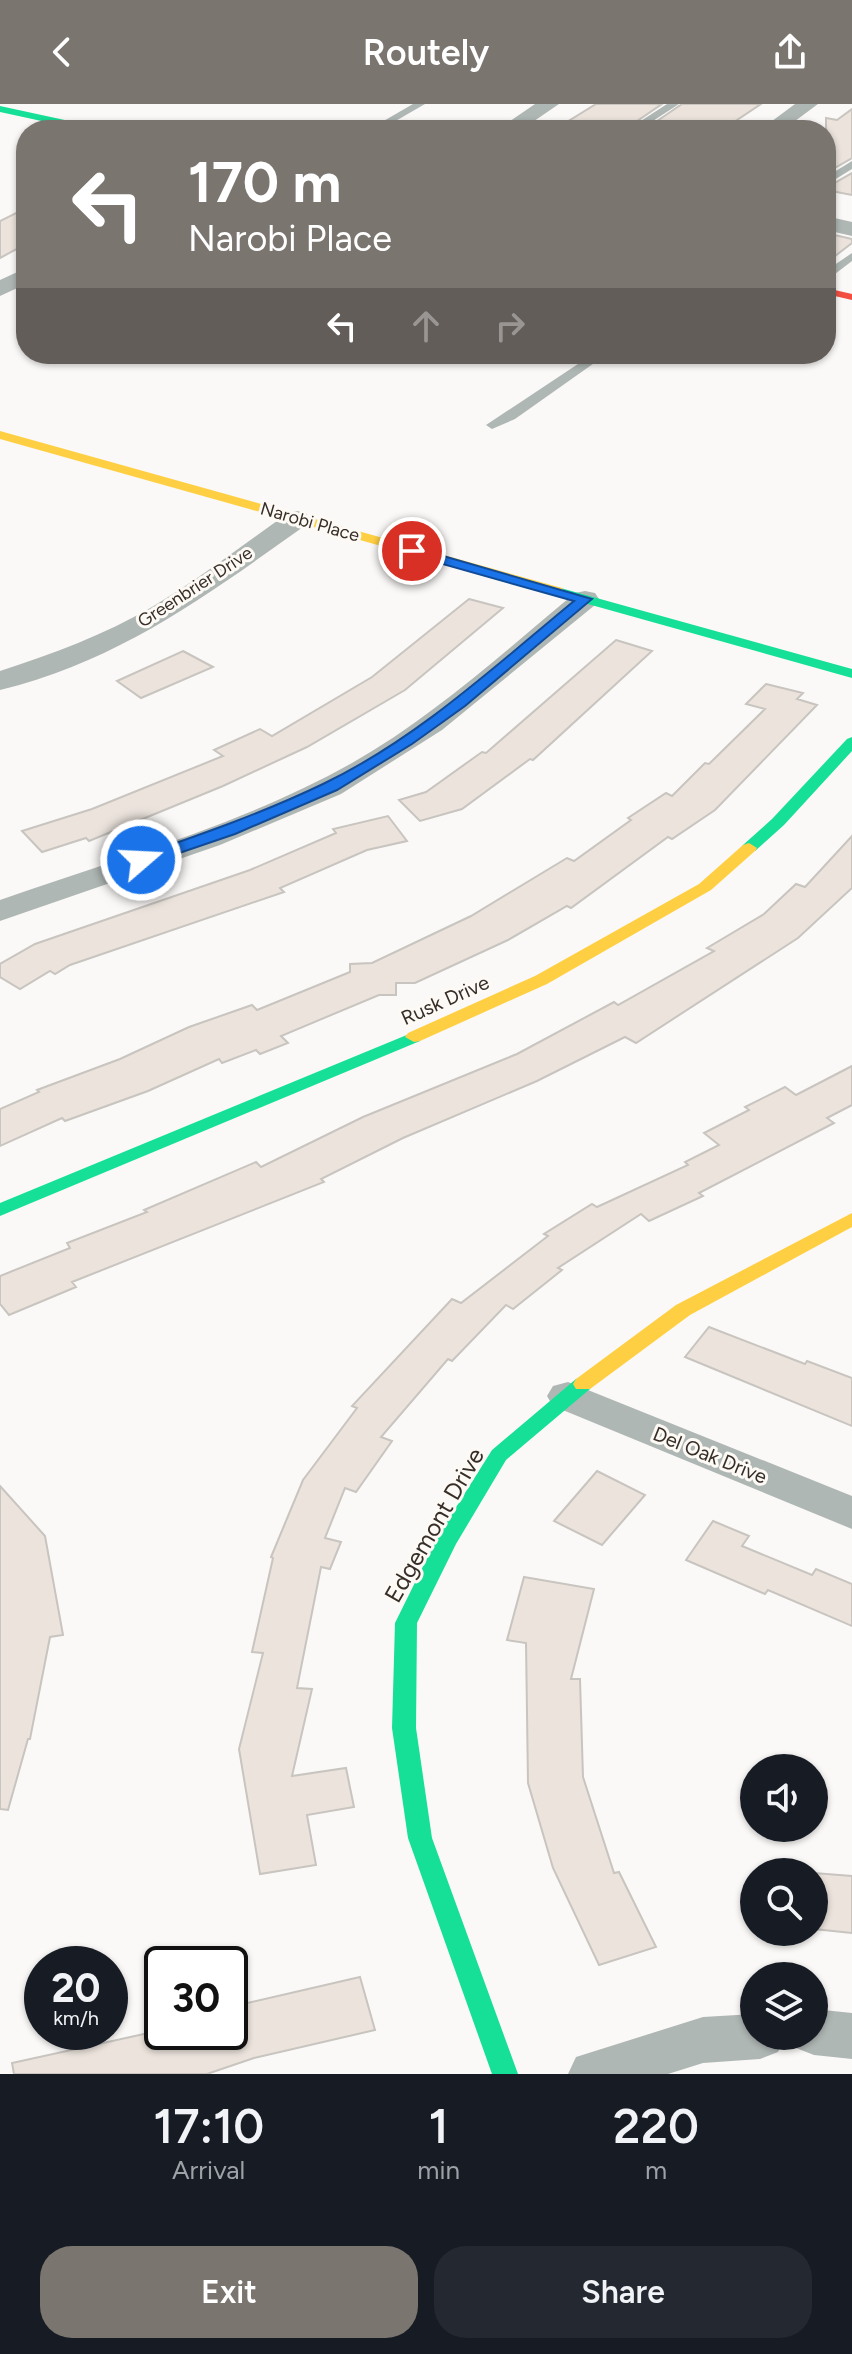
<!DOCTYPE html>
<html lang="en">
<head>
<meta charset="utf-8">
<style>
	:root { --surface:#171b24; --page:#242831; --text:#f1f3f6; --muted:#9ea1a6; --accent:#7b7570 }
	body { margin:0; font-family:Figtree,sans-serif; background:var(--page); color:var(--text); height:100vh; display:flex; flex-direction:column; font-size:30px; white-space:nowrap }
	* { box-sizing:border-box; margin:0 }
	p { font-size:26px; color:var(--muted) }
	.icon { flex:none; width:44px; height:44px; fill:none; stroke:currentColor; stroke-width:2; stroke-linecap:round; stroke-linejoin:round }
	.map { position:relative; height:1970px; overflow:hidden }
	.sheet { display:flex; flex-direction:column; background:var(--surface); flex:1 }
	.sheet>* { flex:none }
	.top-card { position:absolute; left:16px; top:16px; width:820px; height:244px; border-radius:32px; box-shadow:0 2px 6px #0004; background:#7b7570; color:#fff; overflow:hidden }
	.controls { position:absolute; left:740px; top:1650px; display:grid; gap:16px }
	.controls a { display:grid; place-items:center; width:88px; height:88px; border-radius:50%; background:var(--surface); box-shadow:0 2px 6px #0004; font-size:40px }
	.speed { position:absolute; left:24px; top:1842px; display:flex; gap:16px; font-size:40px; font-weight:700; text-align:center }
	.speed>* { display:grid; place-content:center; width:104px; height:104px; border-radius:50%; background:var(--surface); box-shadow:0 2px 6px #0004; line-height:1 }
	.speed small { font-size:20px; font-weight:400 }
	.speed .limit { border:4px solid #111; border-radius:12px; background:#fff; color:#111 }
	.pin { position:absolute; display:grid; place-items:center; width:68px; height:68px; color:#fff; margin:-34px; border:4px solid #fff; border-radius:50%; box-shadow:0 2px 8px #0007 }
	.me { position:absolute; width:88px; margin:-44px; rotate:71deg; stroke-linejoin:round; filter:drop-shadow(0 0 6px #0008) }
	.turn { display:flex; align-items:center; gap:28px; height:168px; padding:0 40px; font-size:36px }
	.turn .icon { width:104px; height:104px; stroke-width:2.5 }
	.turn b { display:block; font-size:56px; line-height:68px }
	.lanes { display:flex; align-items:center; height:76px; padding:0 40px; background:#0003; justify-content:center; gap:40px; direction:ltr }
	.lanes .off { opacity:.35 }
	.eta { display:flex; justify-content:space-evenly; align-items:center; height:136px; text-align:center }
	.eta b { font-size:48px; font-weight:600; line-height:56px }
	.cta { display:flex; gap:16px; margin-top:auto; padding:16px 40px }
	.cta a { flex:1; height:92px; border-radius:32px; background:var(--accent); color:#fff; font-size:32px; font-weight:600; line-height:92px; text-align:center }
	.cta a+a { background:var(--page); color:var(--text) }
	header { display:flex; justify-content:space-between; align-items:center; height:104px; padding:0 40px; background:var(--accent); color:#fff; font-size:36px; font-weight:600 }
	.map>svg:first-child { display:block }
</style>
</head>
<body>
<header><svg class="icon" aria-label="back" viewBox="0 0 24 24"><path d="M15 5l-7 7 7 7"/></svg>Routely<svg class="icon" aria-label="share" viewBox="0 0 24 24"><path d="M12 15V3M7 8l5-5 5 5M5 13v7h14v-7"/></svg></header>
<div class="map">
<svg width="852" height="1970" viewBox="0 0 852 1970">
	<rect width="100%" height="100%" fill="#fbf9f7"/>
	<!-- building -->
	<g fill="#ebe3dc" stroke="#c8c4bf" stroke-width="2">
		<polygon points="596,0 662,0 624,26 554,26"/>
		<polygon points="682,0 761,0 722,26 644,26"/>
		<polygon points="852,5 852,54 826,69 826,14 837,16"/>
		<polygon points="852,69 852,91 826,86 826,84"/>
		<polygon points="26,104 26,140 0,154 0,117"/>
		<polygon points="826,129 852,135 852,139 826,159"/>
		<polygon points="469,495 503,504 405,586 307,643 223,682 89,737 86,734 42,748 22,727 92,705 223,652 214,646 260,625 272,632 372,573"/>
		<polygon points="616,536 652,547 533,656 530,655 462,705 420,717 399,696 426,688 482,648 486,649"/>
		<polygon points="183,547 213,563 141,594 117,577"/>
		<polygon points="766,580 803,589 797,595 817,601 715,706 672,735 668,733 571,804 567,802 508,836 415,879 396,879 396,891 379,891 281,932 288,939 260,950 256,946 222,959 219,955 148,987 65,1017 62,1014 0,1042 0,1005 39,988 37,986 120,955 189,923 252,901 257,906 350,868 350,860 372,859 471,812 567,754 574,757 631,716 628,714 666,689 672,692 705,659 709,660 765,605 746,600"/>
		<polygon points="388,712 407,737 367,746 280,784 284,788 70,861 55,870 50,867 20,885 0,873 0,860 35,840 250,766 336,729 333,725"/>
		<polygon points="852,732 852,784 798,834 636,939 625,933 537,977 403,1034 321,1075 324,1078 72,1178 76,1183 9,1211 0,1200 0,1172 70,1144 67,1139 147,1108 144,1106 256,1058 261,1063 363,1013 517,950 614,898 618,901 714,847 707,844 764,810 796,780 805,783"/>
		<polygon points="852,962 852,1001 827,1014 834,1019 699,1089 703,1092 649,1117 641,1110 558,1164 562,1166 513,1205 506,1201 452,1257 448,1255 381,1333 392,1337 356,1388 345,1384 325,1434 341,1438 330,1465 321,1463 297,1584 312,1585 292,1672 346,1664 354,1703 307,1711 316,1761 260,1770 239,1645 263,1549 252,1548 273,1454 271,1453 303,1376 357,1304 352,1302 452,1195 461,1199 548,1132 544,1130 592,1100 597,1103 688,1061 685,1058 719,1041 704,1029 749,1006 745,1003 785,983 796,991"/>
		<polygon points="709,1223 805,1260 807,1257 852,1274 852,1322 685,1253"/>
		<polygon points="597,1367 645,1391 602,1441 554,1417"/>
		<polygon points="0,1382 45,1432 63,1531 50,1533 30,1635 28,1635 8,1706 0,1705"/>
		<polygon points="713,1417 749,1432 742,1442 812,1471 816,1465 852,1480 852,1522 768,1486 765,1490 686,1456"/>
		<polygon points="524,1473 594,1485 571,1575 580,1575 583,1673 614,1769 619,1768 656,1843 599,1861 553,1764 528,1679 526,1539 507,1536"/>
		<polygon points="814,1769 852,1772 852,1829 814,1825"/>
		<polygon points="360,1873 375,1926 254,1954 207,1970 14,1970 12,1959 153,1928 230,1928 230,1903"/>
	</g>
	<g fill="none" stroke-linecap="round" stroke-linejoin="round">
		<!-- lane -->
		<g fill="#afb7b4" fill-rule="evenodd">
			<polygon points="413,0 425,0 380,26 368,26"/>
			<polygon points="667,0 679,0 639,26 627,26"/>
			<polygon points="852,57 852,65 826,81 826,73"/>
			<polygon points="852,149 852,157 835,170 827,170 827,166"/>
			<polygon points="593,250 607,250 515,315 492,325 486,321"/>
		</g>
		<!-- street -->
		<g fill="#afb7b4" fill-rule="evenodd">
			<polygon points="535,0 559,0 521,26 497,26"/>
			<polygon points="795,0 818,0 783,26 760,26"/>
			<polygon points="826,112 852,118 852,132 826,126"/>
			<polygon points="26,164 26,180 0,192 0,176"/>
			<path d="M 297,407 L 306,409 L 310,415 L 306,421 C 207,491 121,556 0,586 L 0,567 C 52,550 104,531 152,503 C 199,475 243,441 288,409 Z"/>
			<path d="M 585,487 L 595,489 L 599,495 L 595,501 L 442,626 L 341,690 L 220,741 L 0,817 L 0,796 C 118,754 242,721 352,659 C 433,613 504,548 575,489 Z"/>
			<polygon points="568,1278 852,1392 852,1425 553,1302 547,1292 553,1282"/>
			<polygon points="814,1905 852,1909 852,1955 814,1951 796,1944 790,1932 814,1932"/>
			<polygon points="754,1910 754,1932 786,1932 778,1948 760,1955 703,1959 668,1970 568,1970 576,1953 703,1913"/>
		</g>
		<!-- fast -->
		<g fill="#16e098" fill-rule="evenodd">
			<polygon points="0,2 97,23 102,26 83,26 0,8"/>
			<polygon points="557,483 852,565 852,574 552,490 552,484"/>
			<polygon points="852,633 852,647 784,721 755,747 743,747 741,744 743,741 772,715 847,635"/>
			<polygon points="414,928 423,933 420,937 0,1112 0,1099"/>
			<polygon points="583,1273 590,1275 593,1280 590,1285 506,1356 456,1440 417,1519 416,1624 432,1734 518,1970 492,1970 408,1734 392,1624 395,1519 438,1432 492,1346 576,1275"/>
		</g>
		<!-- slow -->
		<g fill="#ffcf43" fill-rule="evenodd">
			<polygon points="0,327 562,484 564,487 562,490 552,490 0,335"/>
			<polygon points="749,739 757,744 755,747 711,786 547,880 420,937 414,938 405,933 408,929 535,872 699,780 743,741"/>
			<polygon points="852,1109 852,1123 690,1211 590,1285 576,1285 573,1280 576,1275 676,1201"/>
		</g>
		<!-- jam -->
		<polygon fill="#f24e42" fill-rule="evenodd" points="826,184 852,190 852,196 826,190"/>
	</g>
	<!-- route -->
	<path fill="#1a73e8" stroke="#114b97" stroke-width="2" d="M 412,443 L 592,495 L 465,602 L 412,640 L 337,686 L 235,730 L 147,760 L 136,760 L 136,753 C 199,731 263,709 323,680 C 417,635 495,562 574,497 L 407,450 L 405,447 Z"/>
	<g text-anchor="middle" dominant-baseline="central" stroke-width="6" stroke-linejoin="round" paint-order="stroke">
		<!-- far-street labels -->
		<g font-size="18" fill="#362e27" stroke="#fdf9f5">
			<text transform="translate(310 418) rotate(16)">Narobi Place</text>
			<text transform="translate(195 483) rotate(-33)">Greenbrier Drive</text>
		</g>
		<!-- street labels -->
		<g font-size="20" fill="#362e27" stroke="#fdf9f5">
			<text transform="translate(445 896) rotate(-24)">Rusk Drive</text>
			<text transform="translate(710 1351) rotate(22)">Del Oak Drive</text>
		</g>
		<!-- near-street labels -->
		<g font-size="24" fill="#362e27" stroke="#fdf9f5">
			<text transform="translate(434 1421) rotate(-60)">Edgemont Drive</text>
		</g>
	</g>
</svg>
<div class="controls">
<a><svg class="icon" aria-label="sound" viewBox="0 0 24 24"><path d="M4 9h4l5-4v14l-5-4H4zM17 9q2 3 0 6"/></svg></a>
<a><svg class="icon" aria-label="search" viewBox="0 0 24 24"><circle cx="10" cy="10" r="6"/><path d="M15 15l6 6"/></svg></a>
<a><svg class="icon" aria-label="layers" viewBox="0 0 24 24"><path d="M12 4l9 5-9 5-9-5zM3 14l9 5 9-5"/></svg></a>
</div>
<div class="speed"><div>20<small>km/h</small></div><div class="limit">30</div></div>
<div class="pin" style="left:412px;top:447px;background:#d93025"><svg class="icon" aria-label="arrive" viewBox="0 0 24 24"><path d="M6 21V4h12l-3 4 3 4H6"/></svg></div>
<svg class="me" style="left:141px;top:756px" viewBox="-20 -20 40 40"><circle r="17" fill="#1a73e8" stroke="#fff" stroke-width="3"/><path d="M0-11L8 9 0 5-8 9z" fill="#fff"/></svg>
<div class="top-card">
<div class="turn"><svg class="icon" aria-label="left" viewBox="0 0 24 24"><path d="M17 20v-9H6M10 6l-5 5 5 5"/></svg><div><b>170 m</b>Narobi Place</div></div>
<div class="lanes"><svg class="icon" aria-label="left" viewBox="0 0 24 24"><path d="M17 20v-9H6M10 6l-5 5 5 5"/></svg><svg class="icon off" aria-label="ahead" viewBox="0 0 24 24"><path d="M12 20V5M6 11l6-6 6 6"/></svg><svg class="icon off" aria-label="right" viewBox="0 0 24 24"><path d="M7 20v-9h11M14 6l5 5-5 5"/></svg></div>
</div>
</div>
<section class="sheet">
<div class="eta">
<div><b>17:10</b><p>Arrival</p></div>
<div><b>1</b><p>min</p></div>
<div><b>220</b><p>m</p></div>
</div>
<div class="cta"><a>Exit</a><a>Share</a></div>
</section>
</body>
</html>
